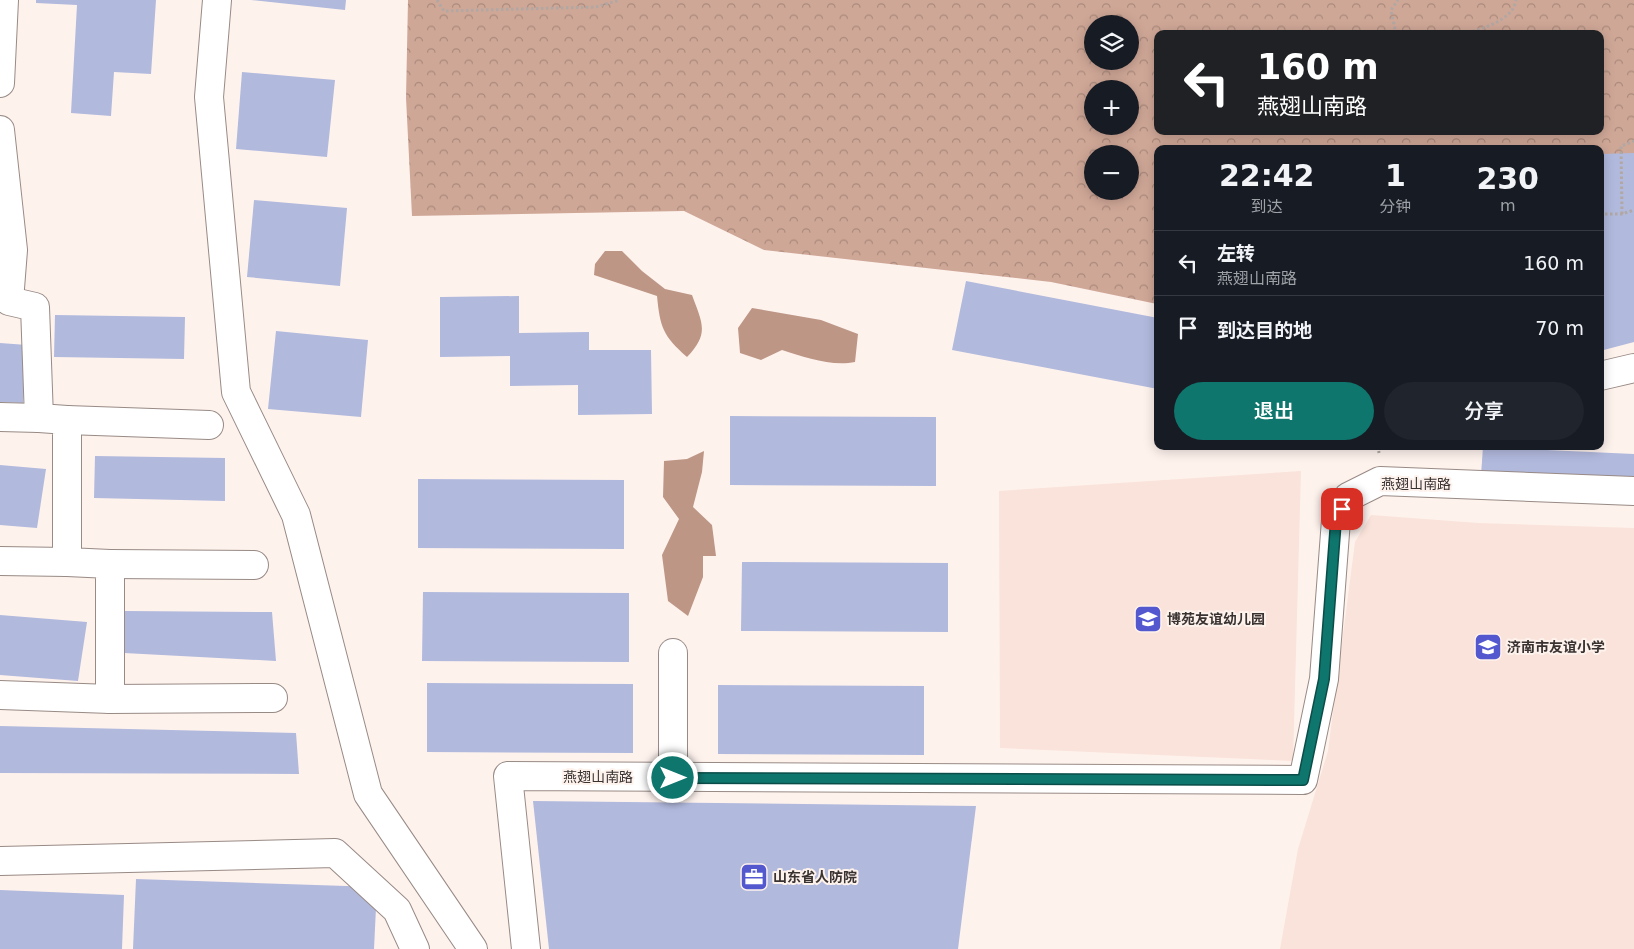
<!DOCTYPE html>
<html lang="zh">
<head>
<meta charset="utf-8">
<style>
	:root { --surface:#171b24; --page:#20242c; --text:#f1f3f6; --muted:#9ea1a6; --line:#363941; --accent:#0f766e }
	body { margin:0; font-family:"DejaVu Sans","Noto Sans SC",sans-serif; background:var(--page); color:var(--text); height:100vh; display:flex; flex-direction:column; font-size:19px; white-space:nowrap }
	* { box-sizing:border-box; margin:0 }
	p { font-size:16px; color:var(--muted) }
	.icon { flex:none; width:28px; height:28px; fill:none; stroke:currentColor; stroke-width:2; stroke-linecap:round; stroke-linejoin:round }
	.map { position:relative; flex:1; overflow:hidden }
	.panel { position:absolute; left:1154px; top:145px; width:450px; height:305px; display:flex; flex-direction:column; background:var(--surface); border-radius:10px; box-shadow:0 2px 12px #0003 }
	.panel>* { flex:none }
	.guide { position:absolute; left:1154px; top:30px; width:450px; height:105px; border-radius:10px; box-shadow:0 2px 12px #0003; background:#202124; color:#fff; overflow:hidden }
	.controls { position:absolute; left:1084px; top:15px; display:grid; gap:10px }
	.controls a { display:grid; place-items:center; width:55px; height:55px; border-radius:50%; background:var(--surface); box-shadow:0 2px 12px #0003; font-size:25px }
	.pin { position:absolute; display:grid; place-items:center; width:42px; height:42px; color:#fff; margin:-21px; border-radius:10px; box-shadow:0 2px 8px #0006 }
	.me { position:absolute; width:55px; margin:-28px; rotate:90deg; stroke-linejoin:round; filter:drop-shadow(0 0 4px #0008) }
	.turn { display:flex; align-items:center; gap:18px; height:105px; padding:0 20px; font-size:22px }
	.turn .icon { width:65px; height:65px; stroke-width:2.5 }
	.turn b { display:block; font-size:35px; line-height:42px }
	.eta { display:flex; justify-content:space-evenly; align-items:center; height:85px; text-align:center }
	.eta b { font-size:30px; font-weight:600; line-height:35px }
	.cta { display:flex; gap:10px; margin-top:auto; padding:10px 20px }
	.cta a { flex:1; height:58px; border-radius:30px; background:var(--accent); color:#fff; font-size:20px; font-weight:600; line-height:58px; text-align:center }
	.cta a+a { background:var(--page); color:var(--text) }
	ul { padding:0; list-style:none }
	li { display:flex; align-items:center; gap:15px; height:65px; padding:0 20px; border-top:1px solid var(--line) }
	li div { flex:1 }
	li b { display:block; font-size:19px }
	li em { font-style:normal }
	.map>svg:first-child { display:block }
</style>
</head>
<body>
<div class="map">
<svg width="1634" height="949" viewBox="0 0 1634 949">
	<defs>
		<pattern id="forest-crowns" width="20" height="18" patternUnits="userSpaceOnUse" patternTransform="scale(1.25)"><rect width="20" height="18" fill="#cfa797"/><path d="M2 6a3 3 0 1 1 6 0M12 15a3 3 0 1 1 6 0" fill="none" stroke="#a9897c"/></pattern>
	</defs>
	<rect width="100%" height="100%" fill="#fef2ed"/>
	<!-- built -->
	<g fill="#fae3da">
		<polygon points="1301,471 1293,761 1000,748 999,491"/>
		<polygon points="1371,515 1478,523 1634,528 1634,949 1280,949 1298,849 1328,751 1355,542"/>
	</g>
	<!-- forest -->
	<path fill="url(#forest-crowns)" fill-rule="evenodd" d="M 408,0 L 1634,0 L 1634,305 L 1600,312 L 1600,149 L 1158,149 L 1157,304 L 1051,282 L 764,250 L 684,211 L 412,216 L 406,98 ZM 1092,24 L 1130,24 L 1130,61 L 1092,61 ZM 1158,34 L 1600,34 L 1600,131 L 1158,131 ZM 1092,89 L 1130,89 L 1130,126 L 1092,126 ZM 1092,154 L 1130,154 L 1130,191 L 1092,191 Z"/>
	<!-- water -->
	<g fill="#bd9686">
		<path d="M 605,251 L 622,251 L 642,271 L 665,289 L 692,295 C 702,323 710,333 687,357 C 663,336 660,327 657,296 L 594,275 L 595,264 Z"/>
		<path d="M 752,308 L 821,320 L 858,334 L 855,362 C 832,367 804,357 782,350 L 761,360 L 740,353 L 738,328 Z"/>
		<polygon points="704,451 702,472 693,507 712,525 716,556 703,556 703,577 688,616 668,601 662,555 679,519 663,497 664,461 687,459"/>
	</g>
	<!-- building -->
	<g fill="#b1b9dd">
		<polygon points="36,0 156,0 151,74 114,72 111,116 71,113 77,5 36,3"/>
		<polygon points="251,0 346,0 345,10"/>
		<polygon points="242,72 335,80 327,157 236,149"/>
		<polygon points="1634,153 1634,342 1600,351 1600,154"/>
		<polygon points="254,200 347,208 340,286 247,277"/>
		<polygon points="966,281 1158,318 1158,389 952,350"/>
		<polygon points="519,296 519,333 589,332 589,350 651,350 652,414 578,415 578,385 510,386 510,356 440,357 440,297"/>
		<polygon points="55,315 185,317 184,359 54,357"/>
		<polygon points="276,331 368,340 361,417 268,409"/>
		<polygon points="0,343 27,345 23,403 0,402"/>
		<polygon points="730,416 936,417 936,486 730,485"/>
		<polygon points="1483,447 1634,454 1634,482 1481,475"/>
		<polygon points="95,456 225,458 225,501 94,498"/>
		<polygon points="0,465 46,469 37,528 0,525"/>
		<polygon points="418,479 624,480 624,549 418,548"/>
		<polygon points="742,562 948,563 948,632 741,631"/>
		<polygon points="423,592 629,593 629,662 422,661"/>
		<polygon points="125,611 272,612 276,661 124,653"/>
		<polygon points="0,615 87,622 78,681 0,675"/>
		<polygon points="427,683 633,684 633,753 427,752"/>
		<polygon points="718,685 924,686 924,755 718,754"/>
		<polygon points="0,726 296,733 299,774 0,773"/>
		<polygon points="533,801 976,806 958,949 549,949"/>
		<polygon points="136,879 377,887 374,949 133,949"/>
		<polygon points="0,890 124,895 122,949 0,949"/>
	</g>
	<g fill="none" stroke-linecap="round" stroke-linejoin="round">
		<!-- minor casing -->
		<g stroke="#988a85" stroke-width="30">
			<g id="minor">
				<polyline points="217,0 209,97 236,392 296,515 368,794 473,949"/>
				<polyline points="0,83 4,0"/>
				<polyline points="0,130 13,250 9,301 35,307 39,418 67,420 67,562 110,564 110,699"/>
				<polyline points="1600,376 1634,368"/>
				<polyline points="0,417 39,418"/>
				<polyline points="67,420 209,425"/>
				<polyline points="0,561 67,562"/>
				<polyline points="110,564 254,565"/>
				<polyline points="673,653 673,778"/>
				<polyline points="0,695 110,699 273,698"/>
				<polyline points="0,861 335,853 397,910 415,949"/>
				<polyline points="526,949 508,776 1303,780 1324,679 1336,520 1348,497 1380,481 1634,491"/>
			</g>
		</g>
		<!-- path -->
		<g stroke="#b1a7a3" stroke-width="3" stroke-dasharray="2.5 2.5" stroke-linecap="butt">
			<polyline points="437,0 444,11 596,7 620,0"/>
			<polyline points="1396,34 1391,10 1398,0"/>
			<path d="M 1463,34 C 1481,29 1513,21 1516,0"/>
			<polyline points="1600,214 1622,214 1634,210"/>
			<polyline points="1622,214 1621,146 1634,141"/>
			<polyline points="1378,446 1379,453"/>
		</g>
		<!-- minor -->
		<use href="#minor" stroke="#fff" stroke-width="28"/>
	</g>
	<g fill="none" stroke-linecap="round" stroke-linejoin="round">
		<!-- route casing -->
		<g stroke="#0a4d48" stroke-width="12">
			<polyline id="route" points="673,778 1303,780 1324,679 1336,520 1342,509"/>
		</g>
		<!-- route -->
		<use href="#route" stroke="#0f766e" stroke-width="9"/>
	</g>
	<!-- icons -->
	<defs>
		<g id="school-square" transform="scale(1.4375)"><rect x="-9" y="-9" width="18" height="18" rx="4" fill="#5358cf" stroke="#fef2ed"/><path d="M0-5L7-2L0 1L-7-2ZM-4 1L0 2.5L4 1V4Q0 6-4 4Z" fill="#fff"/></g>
		<g id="office-square" transform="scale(1.4375)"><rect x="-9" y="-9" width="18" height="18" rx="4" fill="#5358cf" stroke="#fef2ed"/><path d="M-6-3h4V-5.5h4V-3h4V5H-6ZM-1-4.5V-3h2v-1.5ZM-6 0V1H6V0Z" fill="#fff"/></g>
	</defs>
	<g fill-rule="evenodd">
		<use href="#school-square" x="1148" y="619"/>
		<use href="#school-square" x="1488" y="647"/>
		<use href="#office-square" x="754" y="877"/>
	</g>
	<g text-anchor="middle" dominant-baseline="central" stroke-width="4" stroke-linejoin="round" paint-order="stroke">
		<!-- street labels -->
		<g font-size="14" fill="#383230" stroke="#fef2ed">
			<text x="1416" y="484">燕翅山南路</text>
			<text x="598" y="777">燕翅山南路</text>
		</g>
		<!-- poi labels -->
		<g font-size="14" font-weight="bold" fill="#383230" stroke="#fef2ed" text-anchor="start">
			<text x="1167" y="619">博苑友谊幼儿园</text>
			<text x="1507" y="647">济南市友谊小学</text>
			<text x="773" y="877">山东省人防院</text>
		</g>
	</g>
</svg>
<div class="controls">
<a><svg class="icon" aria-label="layers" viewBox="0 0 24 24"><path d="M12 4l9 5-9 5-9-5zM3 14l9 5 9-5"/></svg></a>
<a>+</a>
<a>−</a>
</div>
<div class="pin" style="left:1342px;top:509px;background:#d93025"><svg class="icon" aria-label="arrive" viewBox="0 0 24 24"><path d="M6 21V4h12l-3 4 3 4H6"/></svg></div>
<svg class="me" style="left:673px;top:778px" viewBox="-20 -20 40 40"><circle r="17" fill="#0f766e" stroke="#fff" stroke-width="3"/><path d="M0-11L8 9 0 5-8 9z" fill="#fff"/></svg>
<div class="guide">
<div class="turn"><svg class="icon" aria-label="left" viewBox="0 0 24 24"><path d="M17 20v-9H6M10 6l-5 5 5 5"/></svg><div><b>160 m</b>燕翅山南路</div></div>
</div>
<section class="panel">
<div class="eta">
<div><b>22:42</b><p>到达</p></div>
<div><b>1</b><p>分钟</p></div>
<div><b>230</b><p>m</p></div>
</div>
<ul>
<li><svg class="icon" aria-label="left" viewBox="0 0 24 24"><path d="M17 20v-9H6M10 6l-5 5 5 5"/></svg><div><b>左转</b><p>燕翅山南路</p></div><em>160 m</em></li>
<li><svg class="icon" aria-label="arrive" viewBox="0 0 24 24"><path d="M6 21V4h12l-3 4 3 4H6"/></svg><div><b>到达目的地</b></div><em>70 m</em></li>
</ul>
<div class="cta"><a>退出</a><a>分享</a></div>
</section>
</div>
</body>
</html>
